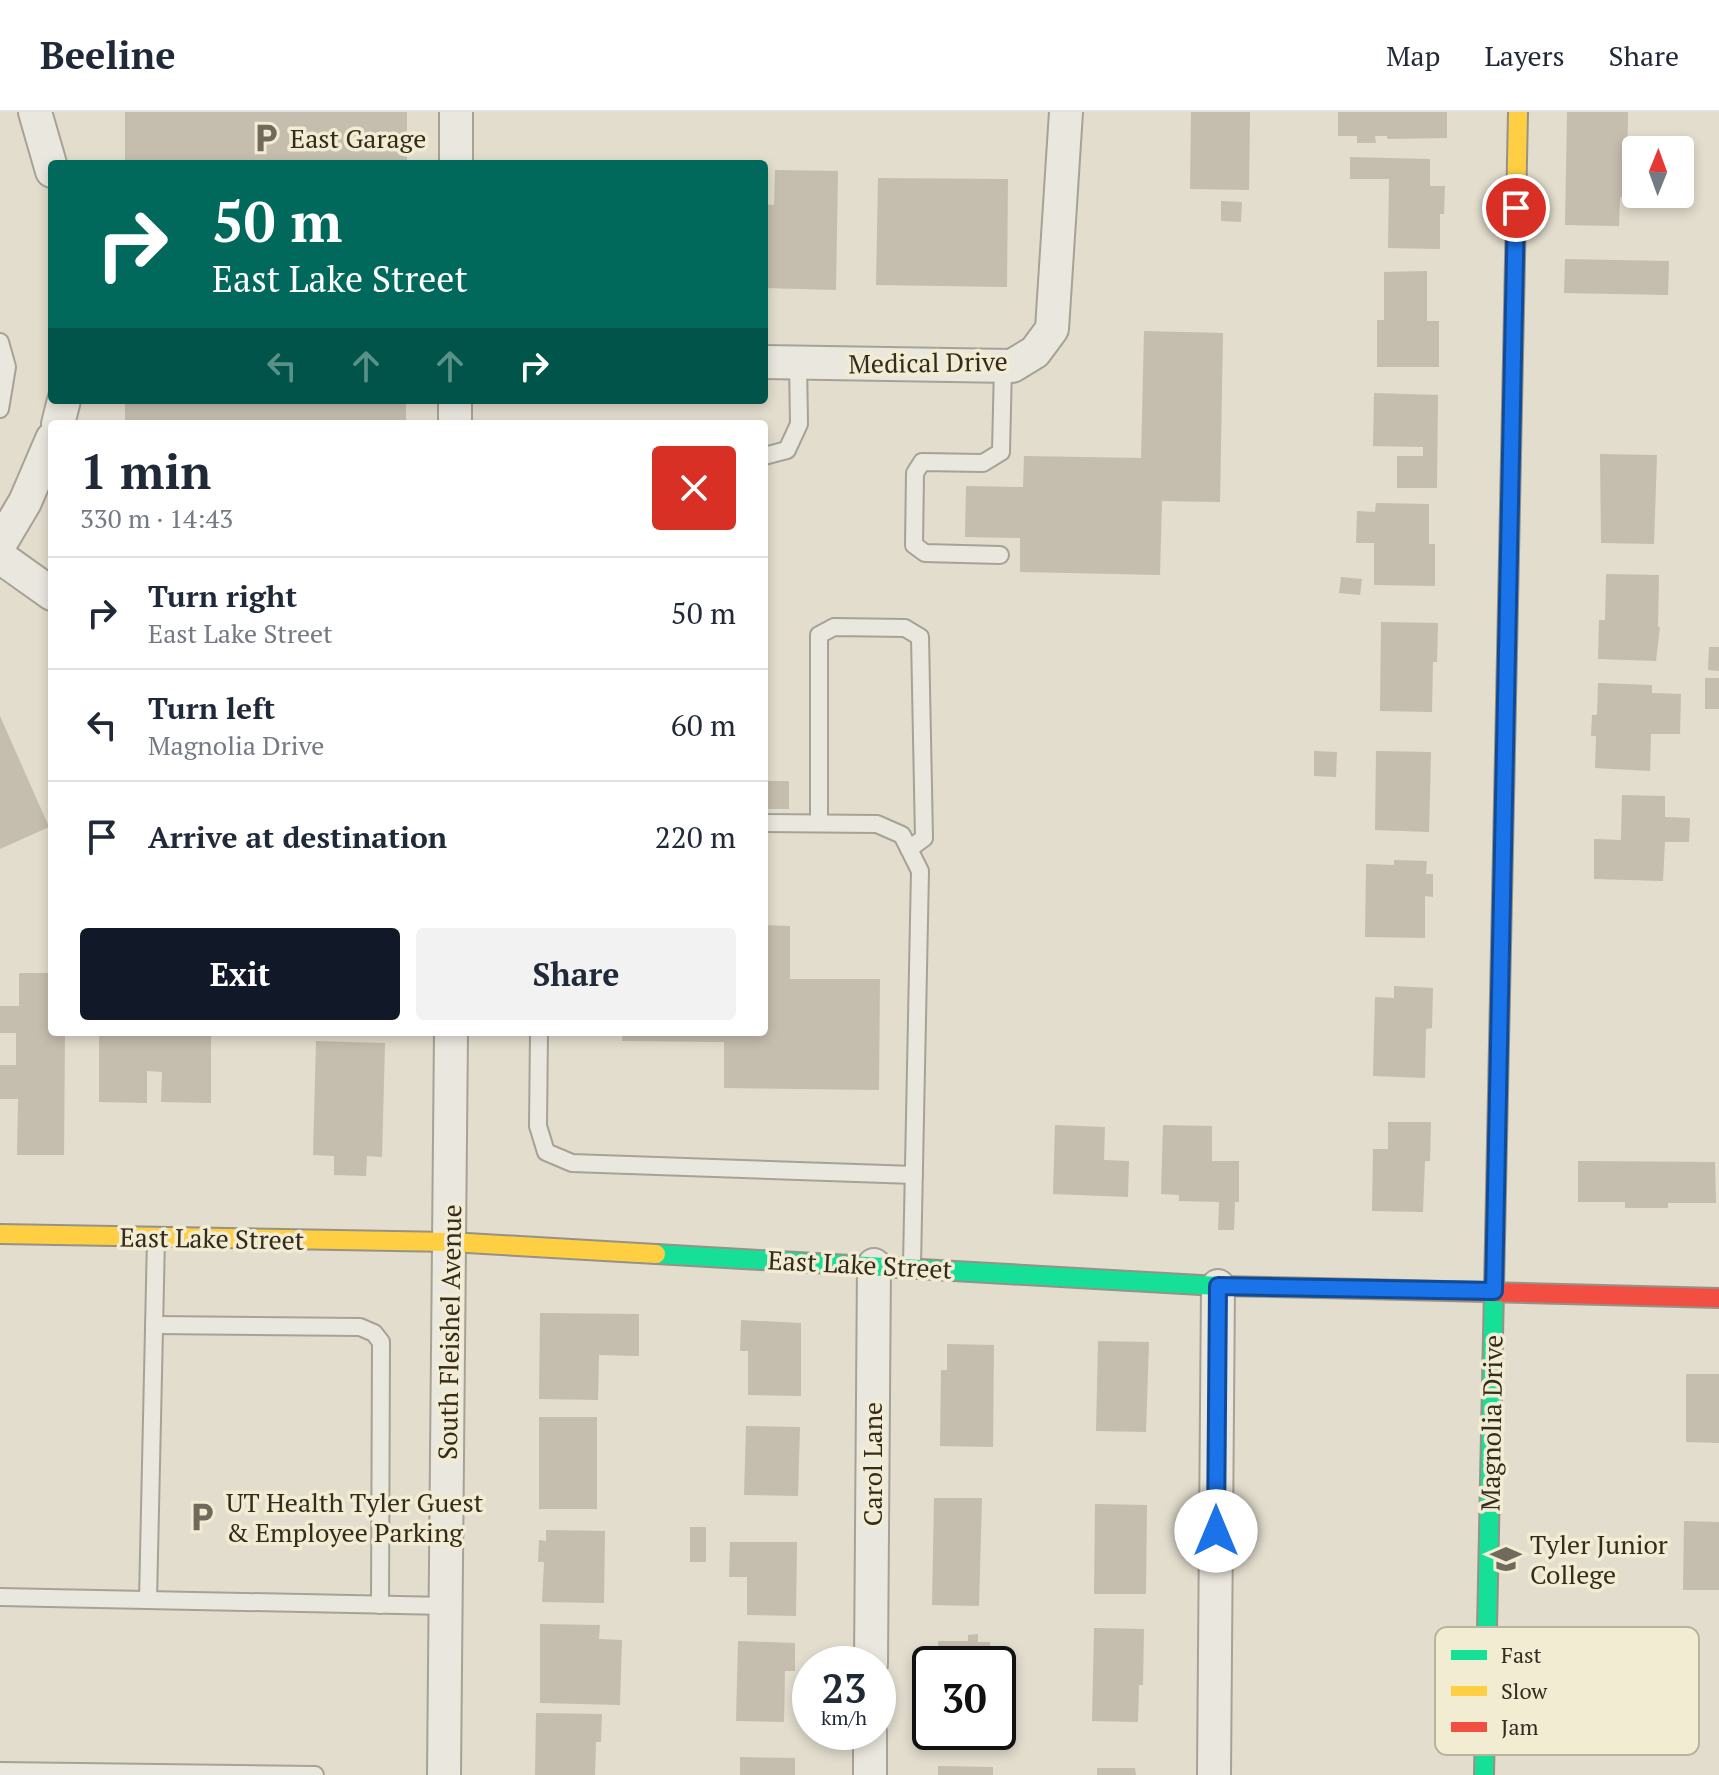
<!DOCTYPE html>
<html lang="en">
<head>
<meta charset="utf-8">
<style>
	:root { --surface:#fff; --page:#f2f2f3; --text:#1f2937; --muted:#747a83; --line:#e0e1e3; --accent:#111827 }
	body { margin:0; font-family:"PT Serif",serif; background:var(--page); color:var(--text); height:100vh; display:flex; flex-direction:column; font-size:30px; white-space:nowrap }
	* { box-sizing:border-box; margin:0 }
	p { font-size:26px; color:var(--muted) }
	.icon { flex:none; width:44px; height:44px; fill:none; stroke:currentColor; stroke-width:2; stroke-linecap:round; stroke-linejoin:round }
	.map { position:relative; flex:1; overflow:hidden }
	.drawer { position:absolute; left:48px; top:308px; width:720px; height:616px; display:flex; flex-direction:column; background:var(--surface); border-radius:8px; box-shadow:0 4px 12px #0003 }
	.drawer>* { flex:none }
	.hud { position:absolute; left:48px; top:48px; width:720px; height:244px; border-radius:8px; box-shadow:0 4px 12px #0003; background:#00695c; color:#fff; overflow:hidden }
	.needle { width:52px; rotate:1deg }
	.tools { position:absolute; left:1622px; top:24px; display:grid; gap:16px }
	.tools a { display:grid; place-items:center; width:72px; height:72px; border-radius:8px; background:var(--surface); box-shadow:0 4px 12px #0003; font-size:40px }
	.speed { position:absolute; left:792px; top:1534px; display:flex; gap:16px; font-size:40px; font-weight:700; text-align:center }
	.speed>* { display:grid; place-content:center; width:104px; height:104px; border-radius:50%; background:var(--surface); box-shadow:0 4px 12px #0003; line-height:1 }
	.speed small { font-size:20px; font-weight:400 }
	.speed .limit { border:4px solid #111; border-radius:12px; background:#fff; color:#111 }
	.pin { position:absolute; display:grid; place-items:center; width:68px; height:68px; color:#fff; margin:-34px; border:4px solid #fff; border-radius:50%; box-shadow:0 2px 8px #0007 }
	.me { position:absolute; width:88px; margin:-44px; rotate:0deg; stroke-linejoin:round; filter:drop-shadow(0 0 6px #0008) }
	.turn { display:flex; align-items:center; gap:28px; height:168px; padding:0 32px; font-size:36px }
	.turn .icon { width:104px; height:104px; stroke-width:2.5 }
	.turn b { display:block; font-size:56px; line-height:68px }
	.lanes { display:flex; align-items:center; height:76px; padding:0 32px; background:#0003; justify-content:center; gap:40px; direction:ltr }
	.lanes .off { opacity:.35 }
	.round { display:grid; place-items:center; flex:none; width:84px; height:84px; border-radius:8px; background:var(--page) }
	.head { display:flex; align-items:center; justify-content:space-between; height:136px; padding:0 32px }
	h1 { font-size:48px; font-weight:700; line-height:60px }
	.cta { display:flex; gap:16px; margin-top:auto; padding:16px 32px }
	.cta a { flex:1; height:92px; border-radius:8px; background:var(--accent); color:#fff; font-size:32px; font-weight:700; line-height:92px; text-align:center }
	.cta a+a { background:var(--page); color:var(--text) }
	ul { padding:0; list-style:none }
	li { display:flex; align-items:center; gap:24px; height:112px; padding:0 32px; border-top:2px solid var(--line) }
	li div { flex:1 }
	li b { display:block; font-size:30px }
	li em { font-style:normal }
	header { display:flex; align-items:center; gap:48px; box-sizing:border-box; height:112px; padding:0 40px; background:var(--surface); border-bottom:2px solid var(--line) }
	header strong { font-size:38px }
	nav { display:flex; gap:44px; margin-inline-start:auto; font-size:28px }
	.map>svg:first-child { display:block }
</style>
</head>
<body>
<header>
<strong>Beeline</strong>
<nav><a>Map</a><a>Layers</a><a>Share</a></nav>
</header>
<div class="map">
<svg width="1719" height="1663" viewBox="0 0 1719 1663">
	<rect width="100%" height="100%" fill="#e2ddcd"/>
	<!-- building -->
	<g fill="#c5bdae">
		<rect x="125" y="0" width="282" height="52"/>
		<polygon points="1191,0 1250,0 1249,78 1190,77"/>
		<polygon points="1338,0 1447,0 1447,26 1387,27 1387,24 1375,24 1376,31 1357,31 1357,24 1338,24"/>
		<polygon points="1567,0 1628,0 1627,85 1620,85 1619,114 1565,113"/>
		<polygon points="1350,45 1430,47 1430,74 1445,74 1444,102 1440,102 1440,137 1388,136 1389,67 1350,67"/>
		<polygon points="775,58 838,59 836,178 764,176 764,92 774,93"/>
		<polygon points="878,66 1008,67 1007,175 876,173"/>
		<polygon points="1221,89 1242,90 1241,110 1221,109"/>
		<polygon points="1565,147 1669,149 1668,183 1564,181"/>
		<polygon points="1427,159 1427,209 1439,209 1439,255 1377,255 1377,208 1384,208 1384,160"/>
		<polygon points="1144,219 1223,221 1220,390 1162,389 1160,463 1020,460 1020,426 965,425 966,374 1023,375 1024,344 1141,346"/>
		<polygon points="1374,281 1438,283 1437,376 1397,376 1397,344 1423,344 1423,335 1373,334"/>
		<rect x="125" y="288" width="281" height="24"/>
		<polygon points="1600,342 1657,343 1654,432 1601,431"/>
		<polygon points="1376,391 1429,392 1429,432 1435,432 1435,474 1374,473 1374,431 1356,431 1357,399 1375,400"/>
		<polygon points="1606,462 1659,463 1658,515 1660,515 1656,549 1598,547 1599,508 1605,508"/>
		<polygon points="1341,465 1362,467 1360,483 1339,481"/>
		<rect x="764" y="495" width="3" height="44"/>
		<polygon points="1381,510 1438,511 1437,550 1433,550 1432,600 1380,599"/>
		<polygon points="1709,535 1719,535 1719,559 1708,558"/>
		<rect x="1705" y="566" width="14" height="31"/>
		<polygon points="1598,571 1652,573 1652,581 1681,582 1680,622 1651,622 1650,659 1595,656 1596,624 1591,624 1592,603 1597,603"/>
		<polygon points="0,604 49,715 0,737"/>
		<polygon points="1314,639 1337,640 1336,665 1314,664"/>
		<polygon points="1376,639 1431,640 1429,720 1375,718"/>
		<rect x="764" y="669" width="25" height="28"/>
		<polygon points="1622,683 1665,684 1665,705 1690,706 1689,730 1665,730 1663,769 1594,767 1594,727 1621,728"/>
		<polygon points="1394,748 1427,749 1426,762 1433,762 1433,785 1425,784 1425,826 1365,825 1366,752 1394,753"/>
		<polygon points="764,813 790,814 790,867 880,867 879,978 724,976 724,930 622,929 623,920 764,920"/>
		<polygon points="19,861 52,861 52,920 65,920 64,1043 17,1043 18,987 0,987 0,953 16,953 16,921 0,921 0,894 19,894"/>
		<polygon points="1394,874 1433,876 1432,916 1426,917 1425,966 1373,964 1375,885 1394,886"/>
		<polygon points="99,920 211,920 211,991 161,990 162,960 147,959 147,991 99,990"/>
		<polygon points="316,929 385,931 382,1045 367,1044 366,1064 334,1063 334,1044 313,1043"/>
		<polygon points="1388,1010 1431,1010 1430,1049 1425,1049 1423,1100 1372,1099 1373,1037 1388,1037"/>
		<polygon points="1055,1013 1105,1015 1104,1048 1129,1049 1128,1085 1053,1082"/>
		<polygon points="1163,1013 1212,1014 1212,1049 1239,1049 1239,1090 1235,1090 1234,1118 1218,1118 1219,1090 1179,1089 1179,1083 1161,1082"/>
		<polygon points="1578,1049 1715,1050 1716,1091 1668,1091 1668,1096 1625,1096 1625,1090 1578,1090"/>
		<polygon points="540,1201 639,1202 639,1244 599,1243 598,1288 539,1287"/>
		<polygon points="741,1208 801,1211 801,1284 748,1283 748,1239 740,1239"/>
		<polygon points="1098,1229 1149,1230 1146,1320 1096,1319"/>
		<polygon points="947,1232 994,1233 993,1335 940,1334 941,1258 947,1258"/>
		<polygon points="1686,1262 1719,1262 1719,1331 1686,1330"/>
		<rect x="539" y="1305" width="58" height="92"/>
		<polygon points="746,1314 800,1315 798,1384 744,1383"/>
		<polygon points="934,1386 982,1386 979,1494 932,1493"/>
		<polygon points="1095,1392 1147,1393 1146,1482 1094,1482"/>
		<polygon points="1684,1409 1719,1410 1719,1478 1683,1478"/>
		<rect x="690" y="1415" width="16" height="35"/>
		<polygon points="546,1418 605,1419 604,1491 542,1490 544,1450 538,1450 539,1428 546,1429"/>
		<polygon points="730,1430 797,1430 796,1504 747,1503 747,1465 729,1465"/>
		<polygon points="540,1512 600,1513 599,1527 622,1528 620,1593 540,1591"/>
		<polygon points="1094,1516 1144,1517 1143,1573 1139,1573 1138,1610 1092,1609"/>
		<polygon points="978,1522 978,1530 990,1530 991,1552 939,1552 938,1529 968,1529 968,1523"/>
		<polygon points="738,1529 795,1531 795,1559 785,1559 784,1610 736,1609"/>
		<polygon points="536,1601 602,1602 601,1630 596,1630 595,1663 535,1663"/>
		<polygon points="740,1645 795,1646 795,1663 740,1663"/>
		<polygon points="938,1654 993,1655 993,1663 938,1663"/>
		<polygon points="1097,1656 1135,1656 1136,1663 1097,1663"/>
	</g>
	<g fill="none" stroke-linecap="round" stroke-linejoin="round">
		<!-- lane casing -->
		<g stroke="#a7a296" stroke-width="20">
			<g id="lane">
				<polyline points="0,230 7,255 0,297"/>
				<polyline points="764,344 787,338 799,312 798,250"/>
				<polyline points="1000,443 925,441 914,433 915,361 922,350 983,351 1001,340 1003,253"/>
				<polyline points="764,711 877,712 902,723 920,759 912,1153"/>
				<polyline points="819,711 819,523 834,515 905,516 920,525 924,726 909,737"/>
				<polyline points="539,920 538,1014 546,1040 572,1051 914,1063"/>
				<polyline points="154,1213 360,1215 374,1221 381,1230 380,1493"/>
				<polyline points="0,1485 447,1494"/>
				<polyline points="148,1488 156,1126"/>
				<polyline points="0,1659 315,1663"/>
			</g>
		</g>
		<!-- street casing -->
		<g stroke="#a7a296" stroke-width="36">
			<g id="street">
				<polyline points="35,0 52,59"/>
				<polyline points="456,52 456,0"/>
				<polyline points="764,250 1012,254 1035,240 1052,217 1066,0"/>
				<polyline points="58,312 64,288"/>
				<polyline points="455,312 455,288"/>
				<polyline points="0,432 25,390 52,327"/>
				<polyline points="0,445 52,482"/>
				<polyline points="871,1552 874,1153"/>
				<polyline points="444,1663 451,920"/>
				<polyline points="870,1663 870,1620"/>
				<polyline points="1214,1663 1218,1174"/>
			</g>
		</g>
		<!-- fast casing -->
		<g stroke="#979286" stroke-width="22">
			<g id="fast">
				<polyline points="656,1142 1218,1174 1364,1177"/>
				<polyline points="1484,1663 1495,1127"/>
			</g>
		</g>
		<!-- slow casing -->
		<g stroke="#979286" stroke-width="22">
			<g id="slow">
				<polyline points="1504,688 1518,0"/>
				<polyline points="0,1122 450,1130 656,1142"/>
			</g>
		</g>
		<!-- jam casing -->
		<g stroke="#979286" stroke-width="22">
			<g id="jam">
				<polyline points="1495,1127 1504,688"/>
				<polyline points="1364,1177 1719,1186"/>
			</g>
		</g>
		<!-- lane -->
		<use href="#lane" stroke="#eae7de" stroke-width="16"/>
		<!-- street -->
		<use href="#street" stroke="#eae7de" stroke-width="32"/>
		<!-- fast -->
		<use href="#fast" stroke="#16e098" stroke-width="18"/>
		<!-- slow -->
		<use href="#slow" stroke="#ffcf43" stroke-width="18"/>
		<!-- jam -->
		<use href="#jam" stroke="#f24e42" stroke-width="18"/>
	</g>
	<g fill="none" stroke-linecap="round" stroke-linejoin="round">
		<!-- route casing -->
		<g stroke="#114b97" stroke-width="20">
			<polyline id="route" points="1216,1419 1218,1174 1494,1179 1516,96"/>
		</g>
		<!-- route -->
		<use href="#route" stroke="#1a73e8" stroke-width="14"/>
	</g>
	<!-- icons -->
	<defs>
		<g id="parking-bare" transform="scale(2.4)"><path d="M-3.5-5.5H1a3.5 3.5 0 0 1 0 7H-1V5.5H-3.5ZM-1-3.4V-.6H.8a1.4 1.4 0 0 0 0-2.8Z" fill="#71695c" stroke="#f2ecd3" stroke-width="2.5" paint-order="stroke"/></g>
		<g id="university-bare" transform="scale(2.4)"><path d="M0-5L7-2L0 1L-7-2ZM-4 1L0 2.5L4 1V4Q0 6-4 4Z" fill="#71695c" stroke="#f2ecd3" stroke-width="2.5" paint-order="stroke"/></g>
	</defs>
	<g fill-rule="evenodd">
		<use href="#parking-bare" x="266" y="26"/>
		<use href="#parking-bare" x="202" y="1405"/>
		<use href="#university-bare" x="1506" y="1447"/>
	</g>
	<g text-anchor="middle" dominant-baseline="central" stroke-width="7" stroke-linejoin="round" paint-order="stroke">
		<!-- poi labels -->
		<g font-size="26" fill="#342b1f" stroke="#f2ecd3" text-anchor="start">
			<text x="290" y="26">East Garage</text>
			<text x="226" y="1390">UT Health Tyler Guest<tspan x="226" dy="30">&amp; Employee Parking</tspan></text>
			<text x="1530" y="1432">Tyler Junior<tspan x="1530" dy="30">College</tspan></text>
		</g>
		<!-- street labels -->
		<g font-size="26" fill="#342b1f" stroke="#f2ecd3">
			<text transform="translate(928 250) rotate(-1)">Medical Drive</text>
			<text transform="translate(212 1126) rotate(1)">East Lake Street</text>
			<text transform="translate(860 1152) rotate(3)">East Lake Street</text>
			<text transform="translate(449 1220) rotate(-89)">South Fleishel Avenue</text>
			<text transform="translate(1491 1311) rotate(-89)">Magnolia Drive</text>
			<text transform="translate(872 1352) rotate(-90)">Carol Lane</text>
		</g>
	</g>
	<!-- legend -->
	<rect x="1435" y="1515" width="264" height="128" rx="12" fill="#f2ecd3" stroke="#b9b29d" stroke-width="2"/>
	<rect x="1451" y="1538" width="36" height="10" fill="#16e098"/>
	<rect x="1451" y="1574" width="36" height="10" fill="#ffcf43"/>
	<rect x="1451" y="1610" width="36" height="10" fill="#f24e42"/>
	<g font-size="22" fill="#342b1f">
		<text x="1501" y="1551">Fast</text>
		<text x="1501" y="1587">Slow</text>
		<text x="1501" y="1623">Jam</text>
	</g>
</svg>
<div class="tools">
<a><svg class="needle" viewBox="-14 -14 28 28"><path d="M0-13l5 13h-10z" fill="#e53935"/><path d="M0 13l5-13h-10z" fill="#747a83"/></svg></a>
</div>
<div class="speed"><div>23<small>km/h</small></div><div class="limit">30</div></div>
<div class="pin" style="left:1516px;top:96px;background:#d93025"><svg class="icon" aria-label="arrive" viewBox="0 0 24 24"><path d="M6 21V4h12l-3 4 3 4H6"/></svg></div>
<svg class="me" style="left:1216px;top:1419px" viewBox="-20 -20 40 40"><circle r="19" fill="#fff"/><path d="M0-13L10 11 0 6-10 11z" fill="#1a73e8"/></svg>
<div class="hud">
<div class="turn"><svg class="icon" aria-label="right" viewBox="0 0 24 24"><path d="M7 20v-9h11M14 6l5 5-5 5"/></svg><div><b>50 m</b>East Lake Street</div></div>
<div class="lanes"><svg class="icon off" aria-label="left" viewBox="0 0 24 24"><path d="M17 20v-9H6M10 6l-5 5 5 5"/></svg><svg class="icon off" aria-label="ahead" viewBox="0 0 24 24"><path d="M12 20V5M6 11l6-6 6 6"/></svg><svg class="icon off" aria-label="ahead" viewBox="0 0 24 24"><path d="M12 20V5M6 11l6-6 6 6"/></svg><svg class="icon" aria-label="right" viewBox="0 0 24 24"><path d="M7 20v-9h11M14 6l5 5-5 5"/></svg></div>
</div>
<section class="drawer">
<div class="head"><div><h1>1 min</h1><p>330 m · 14:43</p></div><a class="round" style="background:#d93025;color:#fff"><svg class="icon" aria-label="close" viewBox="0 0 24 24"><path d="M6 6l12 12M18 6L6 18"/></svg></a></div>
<ul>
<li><svg class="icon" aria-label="right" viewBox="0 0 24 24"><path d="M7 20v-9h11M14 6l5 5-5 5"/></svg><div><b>Turn right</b><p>East Lake Street</p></div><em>50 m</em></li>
<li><svg class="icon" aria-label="left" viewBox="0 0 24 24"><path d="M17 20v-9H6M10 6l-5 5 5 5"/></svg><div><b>Turn left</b><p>Magnolia Drive</p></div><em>60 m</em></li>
<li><svg class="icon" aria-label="arrive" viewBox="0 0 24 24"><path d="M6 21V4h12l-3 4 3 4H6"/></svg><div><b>Arrive at destination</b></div><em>220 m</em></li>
</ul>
<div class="cta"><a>Exit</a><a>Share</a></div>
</section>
</div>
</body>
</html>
